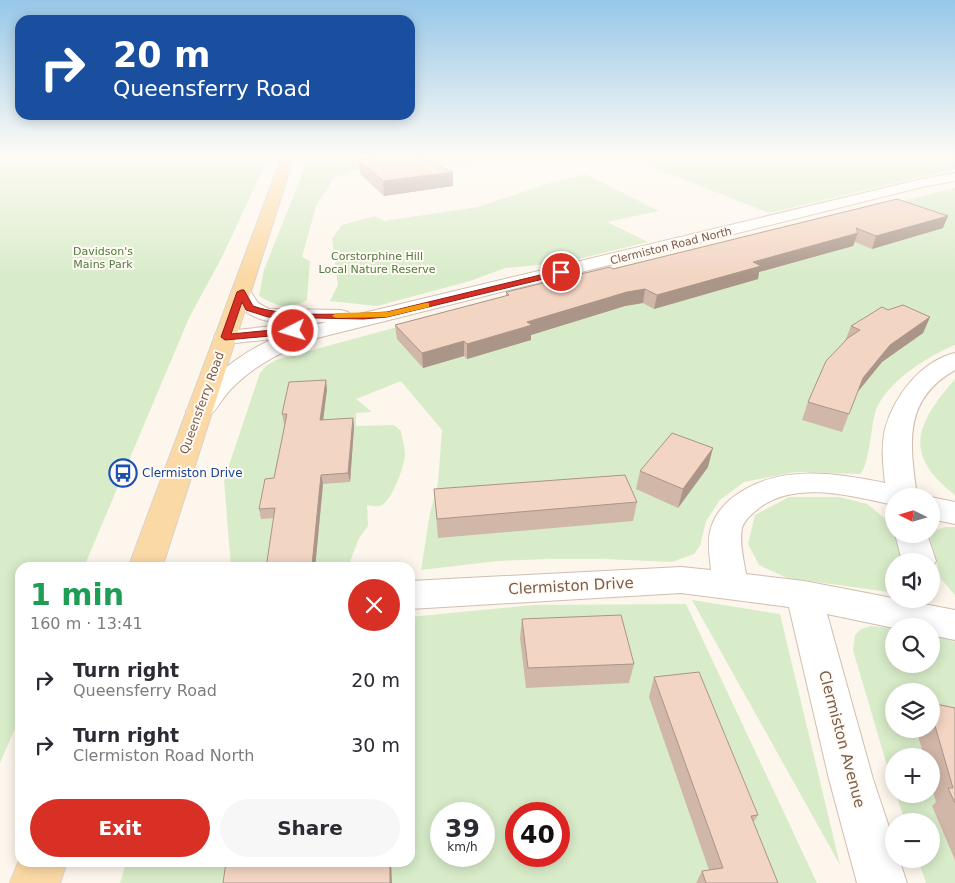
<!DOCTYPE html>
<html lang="en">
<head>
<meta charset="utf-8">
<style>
	:root { --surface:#fff; --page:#f7f7f7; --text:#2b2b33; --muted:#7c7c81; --accent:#d93025 }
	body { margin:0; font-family:"DejaVu Sans",sans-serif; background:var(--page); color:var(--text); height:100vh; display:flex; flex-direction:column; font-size:19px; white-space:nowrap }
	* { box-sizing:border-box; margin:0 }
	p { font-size:16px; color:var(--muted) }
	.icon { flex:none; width:28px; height:28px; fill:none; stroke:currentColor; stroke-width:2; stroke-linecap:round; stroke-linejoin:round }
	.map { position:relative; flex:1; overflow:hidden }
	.details { position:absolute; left:15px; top:562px; width:400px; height:305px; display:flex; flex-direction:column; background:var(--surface); border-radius:15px; box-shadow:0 2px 12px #0003 }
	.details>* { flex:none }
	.banner { position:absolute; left:15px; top:15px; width:400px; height:105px; border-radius:15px; box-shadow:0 2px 12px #0003; background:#1a4fa0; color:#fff; overflow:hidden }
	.needle { width:32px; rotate:275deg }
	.tools { position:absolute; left:885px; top:488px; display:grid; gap:10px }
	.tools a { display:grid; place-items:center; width:55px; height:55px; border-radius:50%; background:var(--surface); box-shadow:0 2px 12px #0003; font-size:25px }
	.speed { position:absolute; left:430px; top:802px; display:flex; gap:10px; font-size:25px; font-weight:700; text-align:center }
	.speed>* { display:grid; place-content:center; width:65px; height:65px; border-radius:50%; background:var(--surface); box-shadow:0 2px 12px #0003; line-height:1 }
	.speed small { font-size:12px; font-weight:400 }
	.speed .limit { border:8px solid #d22; background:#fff; color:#111 }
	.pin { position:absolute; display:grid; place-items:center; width:42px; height:42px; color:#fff; margin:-21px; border:2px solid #fff; border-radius:50%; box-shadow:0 1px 5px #0007 }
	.me { position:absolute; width:55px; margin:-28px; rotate:265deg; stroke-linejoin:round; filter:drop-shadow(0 0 4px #0008) }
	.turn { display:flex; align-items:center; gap:18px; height:105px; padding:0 15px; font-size:22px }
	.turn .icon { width:65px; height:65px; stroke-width:2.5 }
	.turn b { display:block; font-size:35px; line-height:42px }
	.round { display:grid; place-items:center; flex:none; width:52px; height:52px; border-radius:26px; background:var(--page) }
	.head { display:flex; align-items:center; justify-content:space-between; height:85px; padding:0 15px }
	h1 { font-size:30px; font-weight:800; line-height:38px; color:#1e9e55 }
	.button { display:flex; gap:10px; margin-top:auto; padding:10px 15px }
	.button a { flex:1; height:58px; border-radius:30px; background:var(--accent); color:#fff; font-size:20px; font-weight:800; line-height:58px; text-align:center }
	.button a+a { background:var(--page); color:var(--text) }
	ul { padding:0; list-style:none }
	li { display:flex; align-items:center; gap:15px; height:65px; padding:0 15px }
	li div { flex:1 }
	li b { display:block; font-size:19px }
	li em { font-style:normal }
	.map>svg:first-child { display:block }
</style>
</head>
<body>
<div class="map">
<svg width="955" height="883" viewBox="0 0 955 883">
	<rect width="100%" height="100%" fill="#fdf6ec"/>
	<!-- green -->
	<g fill="#d8ecc9" fill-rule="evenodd">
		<polygon points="0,154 270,154 222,257 189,318 84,567 20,568 20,717 0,763"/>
		<path d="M 310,154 L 542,154 L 546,156 L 479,164 L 418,168 L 387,163 L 352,171 L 334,178 L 316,206 L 302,257 L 310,261 L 307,300 C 288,311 277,306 259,296 L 264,270 Z"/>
		<polygon points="671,154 955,154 955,169 769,213 637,161"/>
		<polygon points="585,174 659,211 607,222 648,242 562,263 505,268 470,281 377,306 330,301 338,285 332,239 342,225 375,216 384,221 478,207 547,184"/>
		<path d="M 955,188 L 955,345 C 928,356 884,383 875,413 C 871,427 869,467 860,474 L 795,472 L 744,482 L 720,500 L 706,521 L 700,546 L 694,554 L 672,562 L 604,559 L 548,559 L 498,561 L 421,570 L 430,513 L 438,483 L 442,430 L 401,381 L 356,399 L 372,412 L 356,413 L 356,426 L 394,425 L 401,431 C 402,438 405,447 405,454 C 405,465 392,500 382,505 C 377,507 372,506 367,505 L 368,526 L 359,538 L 348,567 L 231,567 L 224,480 L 260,373 L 266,366 L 276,360 L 423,320 Z"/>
		<path d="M 955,379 L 955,495 C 902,454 916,424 955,379 Z"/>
		<polygon points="789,497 839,497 867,504 892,524 903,561 894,561 894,589 889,592 787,578 759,565 748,544 755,515"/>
		<polygon points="946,527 955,527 955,595 941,579 930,538 936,530"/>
		<polygon points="692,600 780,614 840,865"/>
		<path d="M 686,604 L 817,883 L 120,883 L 126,863 L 410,862 L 410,617 L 534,605 ZM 441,814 L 484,814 L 484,856 L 441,856 ZM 516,814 L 559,814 L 559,856 L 516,856 Z"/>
		<path d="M 871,626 L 894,628 L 894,664 L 931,664 L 931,635 L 955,640 L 955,883 L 926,883 L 918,859 L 931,859 L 931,821 L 905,821 L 896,794 L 931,794 L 931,756 L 894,756 L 894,787 L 891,779 L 853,650 L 855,635 L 861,629 ZM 894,691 L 931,691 L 931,729 L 894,729 Z"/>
	</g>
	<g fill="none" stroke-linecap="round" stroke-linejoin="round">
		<!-- minor casing -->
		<g stroke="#d1beb0" stroke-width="2">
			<g id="minor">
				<path d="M 955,173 L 955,181 L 922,187 L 317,338 C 285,350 255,364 231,389 C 223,397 217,410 209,416 C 203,420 196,418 190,417 L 186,411 C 208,380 238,354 273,339 L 225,344 L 217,342 L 214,337 L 217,332 L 293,324 L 302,328 L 327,322 C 291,322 248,331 231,292 L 234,288 L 241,286 L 248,288 L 258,303 L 269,309 L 341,310 L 348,312 L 351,316 L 922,179 Z"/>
				<path d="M 955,353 L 955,370 C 902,400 910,445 917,496 L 894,496 L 894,505 C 852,496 796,480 759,508 C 752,514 745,519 742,528 C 739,543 744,560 746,574 L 804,581 L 955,610 L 955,640 L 931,635 L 931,626 L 894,628 L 827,614 L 873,779 L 894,842 L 894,859 L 899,859 L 907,883 L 857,883 L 829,779 L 789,607 L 681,593 L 410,609 L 410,581 L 681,567 L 711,570 C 710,558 707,544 710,532 C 713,517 724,503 736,495 C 779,464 836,473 885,483 C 883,465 881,447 885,429 C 894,396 921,361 955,353 Z"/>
				<polygon points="931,497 955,502 955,524 931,519"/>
				<polygon points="895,534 927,534 936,561 931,569 931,561 902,561"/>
			</g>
		</g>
		<!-- major casing -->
		<g stroke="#dad1cd" stroke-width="2">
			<g id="major">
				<polygon points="283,154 295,154 162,568 128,568"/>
				<polygon points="20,858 20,862 67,862 60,883 10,883"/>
			</g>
		</g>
		<!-- minor -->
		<use href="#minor" fill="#fff" fill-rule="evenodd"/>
		<!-- major -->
		<use href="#major" fill="#fbd9a5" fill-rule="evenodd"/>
	</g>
	<!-- wall -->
	<g fill="#d1b7a8">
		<polygon points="359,160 453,172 453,186 384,196 360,174"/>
		<polygon points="897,199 943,228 872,249 855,242 853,246 759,272 758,279 654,309 643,303 625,306 531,335 531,340 467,359 464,356 423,368 397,339 395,325 506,296 506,292 613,269"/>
		<polygon points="888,310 930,317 923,333 882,362 857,393 842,432 802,420 808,402 845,341 851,326"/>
		<polygon points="327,389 323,420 353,418 354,427 350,482 323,484 315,568 266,568 274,518 261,519 259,509 274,478 285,424 284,424 282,414"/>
		<polygon points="708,467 678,508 636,489 640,471"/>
		<polygon points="434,489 637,502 633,521 438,538"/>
		<polygon points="522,619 634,664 629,683 526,688 520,638"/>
		<polygon points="654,677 758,815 753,823 778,883 696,883 702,871 709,870 649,697"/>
		<polygon points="931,703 955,708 955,860 932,806 936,802 931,785 931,756 924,756 916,729 931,729"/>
	</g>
	<!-- shaded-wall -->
	<g fill="#aa9588">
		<polygon points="453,172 453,186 384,196 383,181"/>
		<polygon points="948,216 943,228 872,249 876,236"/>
		<polygon points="858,233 853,246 759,272 758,279 654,309 657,295 753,262"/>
		<polygon points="645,289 643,303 625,306 531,335 531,340 467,359 467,344 527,322 627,292"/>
		<polygon points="930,317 923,333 882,362 855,395 863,378 890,345"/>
		<polygon points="464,341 464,356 423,368 422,353"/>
		<polygon points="326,380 327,389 322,429 320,420"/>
		<polygon points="353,418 354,427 350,482 348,473"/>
		<polygon points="713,448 708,467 678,508 683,489"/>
		<polygon points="321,475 323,484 315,568 313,568 312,565"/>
		<polygon points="390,862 391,862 392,883 390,883"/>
	</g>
	<!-- building -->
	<g fill="#f3d5c3" stroke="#aa9588">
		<polygon points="391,154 410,154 453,172 383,181 359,160"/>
		<polygon points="897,199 948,216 876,236 856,228 858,233 753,262 761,266 657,295 645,289 627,292 527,322 532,325 467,344 464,341 422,353 395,325 509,295 506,292 610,267 613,269"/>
		<polygon points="903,305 930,317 890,345 863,378 849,414 808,402 826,361 848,338 860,330 851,326 882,307 888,310"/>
		<polygon points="326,380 320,420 353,418 348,473 321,475 312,565 285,568 266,568 275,508 259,509 265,479 274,478 287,414 282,414 289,382"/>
		<polygon points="672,433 713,448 683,489 640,471"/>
		<polygon points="625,475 637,502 437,519 434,489"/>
		<polygon points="621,615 634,664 528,668 522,619"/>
		<polygon points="699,672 758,815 751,816 778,883 706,883 702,871 723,868 654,677"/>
		<polygon points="931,703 955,708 955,803 948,788 953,788 931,712"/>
		<polygon points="226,862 390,862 390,883 223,883"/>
	</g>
	<!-- sky -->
	<linearGradient id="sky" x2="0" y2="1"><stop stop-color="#97c7e8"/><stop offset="0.56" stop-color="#fefbf6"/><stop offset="1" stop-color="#fefbf6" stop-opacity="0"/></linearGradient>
	<rect width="955" height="277" fill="url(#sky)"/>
	<!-- route -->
	<path fill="#d93025" stroke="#8d1f18" d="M 561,270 L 565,272 L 564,274 L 387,317 L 363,319 L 268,317 L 246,310 L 242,302 L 231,334 L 293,328 L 298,331 L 293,334 L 225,340 L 221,337 L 237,292 L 241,290 L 244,290 L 253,306 C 285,318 351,314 387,312 Z"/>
	<!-- slow -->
	<polygon fill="#f59e0b" points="426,303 429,303 429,307 387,317 336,318 332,316 336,313 387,312"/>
	<!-- icons -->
	<defs>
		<g id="bus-ring" transform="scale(1.4375)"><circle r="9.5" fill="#fffaf3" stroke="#1a4fb4" stroke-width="1.5"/><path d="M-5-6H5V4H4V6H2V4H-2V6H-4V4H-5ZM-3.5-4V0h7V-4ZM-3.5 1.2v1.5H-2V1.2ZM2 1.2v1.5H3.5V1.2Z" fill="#1a4fb4"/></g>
	</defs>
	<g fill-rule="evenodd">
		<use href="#bus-ring" x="123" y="473"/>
	</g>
	<g text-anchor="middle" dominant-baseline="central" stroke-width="4" stroke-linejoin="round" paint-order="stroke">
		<!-- far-street labels -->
		<g font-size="11" fill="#7a5c4d" stroke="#fffaf3">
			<text transform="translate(671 246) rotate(-14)">Clermiston Road North</text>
		</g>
		<!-- far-park labels -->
		<g font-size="11" fill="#537a41" stroke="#fffaf3">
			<text x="103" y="251">Davidson's<tspan x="103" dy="13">Mains Park</tspan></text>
			<text x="377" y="256">Corstorphine Hill<tspan x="377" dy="13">Local Nature Reserve</tspan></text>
		</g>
		<!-- street labels -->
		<g font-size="12" fill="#7a5c4d" stroke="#fffaf3">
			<text transform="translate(202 403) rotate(-70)">Queensferry Road</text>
		</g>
		<!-- transit labels -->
		<g font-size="12" fill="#164399" stroke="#fffaf3" text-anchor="start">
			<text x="142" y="473">Clermiston Drive</text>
		</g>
		<!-- near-street labels -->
		<g font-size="15" fill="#7a5c4d" stroke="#fffaf3">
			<text transform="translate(571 586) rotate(-3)">Clermiston Drive</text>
			<text transform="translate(842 739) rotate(75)">Clermiston Avenue</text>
		</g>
	</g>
</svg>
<div class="tools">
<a><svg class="needle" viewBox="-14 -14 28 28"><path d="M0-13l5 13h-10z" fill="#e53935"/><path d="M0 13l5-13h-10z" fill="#7c7c81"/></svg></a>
<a><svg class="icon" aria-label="sound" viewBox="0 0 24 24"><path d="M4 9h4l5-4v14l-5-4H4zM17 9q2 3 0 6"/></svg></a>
<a><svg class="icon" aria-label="search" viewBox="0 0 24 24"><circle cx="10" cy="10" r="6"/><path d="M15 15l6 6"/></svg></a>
<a><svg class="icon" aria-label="layers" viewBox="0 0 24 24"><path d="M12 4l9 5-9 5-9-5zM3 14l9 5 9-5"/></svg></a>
<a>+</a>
<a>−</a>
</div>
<div class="speed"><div>39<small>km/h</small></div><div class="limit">40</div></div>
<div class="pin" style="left:561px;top:272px;background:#d93025"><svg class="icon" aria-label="arrive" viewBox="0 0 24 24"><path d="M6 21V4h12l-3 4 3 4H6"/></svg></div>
<svg class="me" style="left:293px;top:331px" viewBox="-20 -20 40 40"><circle r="17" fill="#d93025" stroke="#fff" stroke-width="3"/><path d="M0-11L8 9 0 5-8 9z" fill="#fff"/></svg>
<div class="banner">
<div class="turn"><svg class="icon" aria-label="right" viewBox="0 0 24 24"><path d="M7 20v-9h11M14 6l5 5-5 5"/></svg><div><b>20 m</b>Queensferry Road</div></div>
</div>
<section class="details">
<div class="head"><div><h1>1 min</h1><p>160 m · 13:41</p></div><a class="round" style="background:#d93025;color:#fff"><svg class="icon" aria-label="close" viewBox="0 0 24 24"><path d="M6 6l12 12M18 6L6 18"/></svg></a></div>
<ul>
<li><svg class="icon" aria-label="right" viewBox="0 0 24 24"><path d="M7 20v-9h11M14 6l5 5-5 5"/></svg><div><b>Turn right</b><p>Queensferry Road</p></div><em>20 m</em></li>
<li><svg class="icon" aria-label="right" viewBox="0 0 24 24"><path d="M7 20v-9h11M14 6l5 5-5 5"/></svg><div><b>Turn right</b><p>Clermiston Road North</p></div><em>30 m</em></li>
</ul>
<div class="button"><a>Exit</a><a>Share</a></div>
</section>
</div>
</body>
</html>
